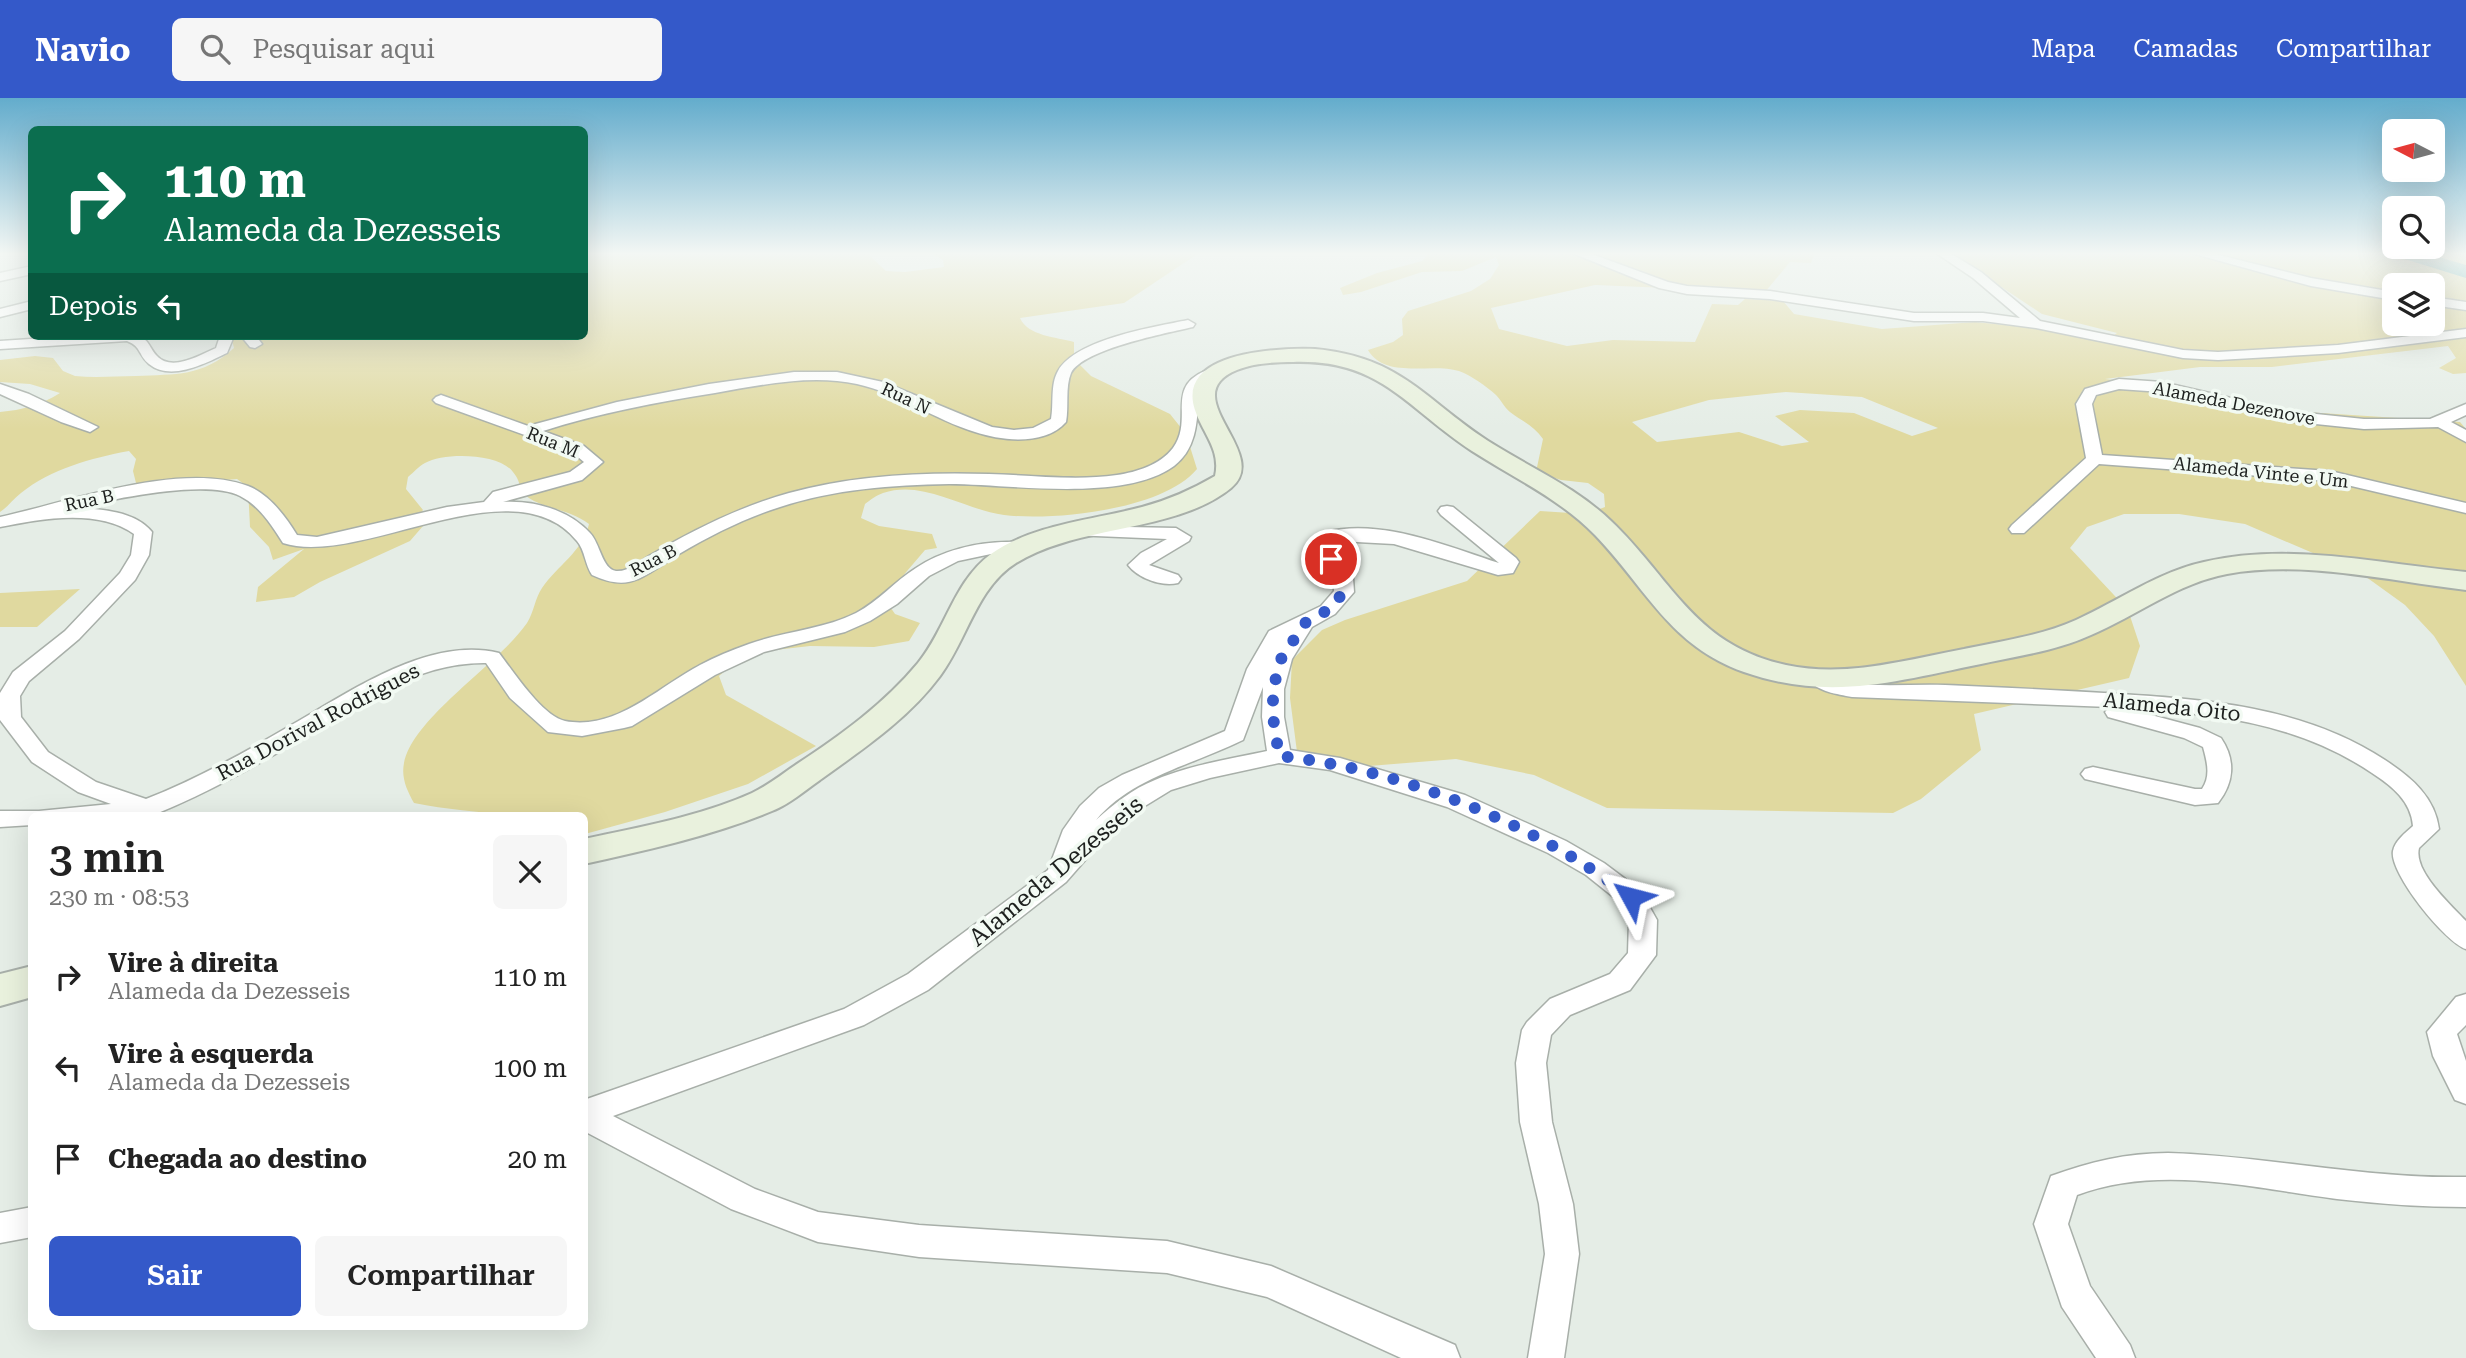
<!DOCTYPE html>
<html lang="pt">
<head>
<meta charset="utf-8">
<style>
	:root { --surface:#fff; --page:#f6f6f6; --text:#222; --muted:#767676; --accent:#3459c9 }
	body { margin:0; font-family:"Roboto Serif",serif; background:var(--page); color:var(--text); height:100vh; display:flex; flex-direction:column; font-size:26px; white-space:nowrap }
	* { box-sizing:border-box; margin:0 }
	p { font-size:23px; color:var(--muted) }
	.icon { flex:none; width:38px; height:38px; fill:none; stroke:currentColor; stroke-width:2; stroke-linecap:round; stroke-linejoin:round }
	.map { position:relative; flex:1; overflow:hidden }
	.panel { position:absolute; left:28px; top:714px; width:560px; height:518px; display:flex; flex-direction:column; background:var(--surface); border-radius:10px; box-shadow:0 7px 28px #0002 }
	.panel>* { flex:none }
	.top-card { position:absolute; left:28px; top:28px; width:560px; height:214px; border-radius:10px; box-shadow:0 7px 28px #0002; background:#0b6e4f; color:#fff; overflow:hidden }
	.needle { width:46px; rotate:276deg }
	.controls { position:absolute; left:2382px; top:21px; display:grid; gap:14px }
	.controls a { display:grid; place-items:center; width:63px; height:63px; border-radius:10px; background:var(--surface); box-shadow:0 7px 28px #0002; font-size:35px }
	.pin { position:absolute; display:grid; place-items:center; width:60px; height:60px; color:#fff; margin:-30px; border:4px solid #fff; border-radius:50%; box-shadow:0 2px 7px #0007 }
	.me { position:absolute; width:77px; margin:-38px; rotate:308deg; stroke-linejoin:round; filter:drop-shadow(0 0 5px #0008) }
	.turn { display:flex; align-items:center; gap:24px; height:147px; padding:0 21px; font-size:32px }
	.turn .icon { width:91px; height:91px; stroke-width:2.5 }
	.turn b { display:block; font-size:49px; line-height:60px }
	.then { display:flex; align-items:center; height:66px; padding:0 21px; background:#0003; gap:14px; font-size:26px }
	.round { display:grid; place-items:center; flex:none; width:74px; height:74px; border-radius:10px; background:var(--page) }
	.overview { display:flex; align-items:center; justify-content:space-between; height:119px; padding:0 21px }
	h1 { font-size:42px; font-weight:600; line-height:52px }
	.cta { display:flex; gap:14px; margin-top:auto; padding:14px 21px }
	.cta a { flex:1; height:80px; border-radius:10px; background:var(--accent); color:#fff; font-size:28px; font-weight:600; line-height:80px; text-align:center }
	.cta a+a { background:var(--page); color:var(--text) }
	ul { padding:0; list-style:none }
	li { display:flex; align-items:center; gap:21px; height:91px; padding:0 21px }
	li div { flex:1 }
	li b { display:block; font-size:26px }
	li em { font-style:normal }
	header { display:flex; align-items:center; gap:42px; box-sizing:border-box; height:98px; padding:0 35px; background:var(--accent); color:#fff }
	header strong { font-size:33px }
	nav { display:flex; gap:38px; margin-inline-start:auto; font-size:24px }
	.search { width:490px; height:63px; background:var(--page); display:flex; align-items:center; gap:18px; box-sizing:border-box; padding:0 24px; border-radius:10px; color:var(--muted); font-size:26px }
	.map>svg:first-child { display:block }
</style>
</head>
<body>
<header>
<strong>Navio</strong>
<div class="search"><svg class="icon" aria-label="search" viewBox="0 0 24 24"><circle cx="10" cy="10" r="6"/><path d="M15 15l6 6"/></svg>Pesquisar aqui</div>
<nav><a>Mapa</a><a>Camadas</a><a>Compartilhar</a></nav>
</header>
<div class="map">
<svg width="2466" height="1260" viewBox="0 0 2466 1260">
	<rect width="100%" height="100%" fill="#e5ede6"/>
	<!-- green -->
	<g fill="#e0d99f" fill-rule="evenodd">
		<path d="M 590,155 L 867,155 L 886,173 L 905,174 L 944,169 L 943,162 L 932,155 L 1199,155 L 1124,205 L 1020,220 C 1028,238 1056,239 1074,244 L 1074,261 L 1091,278 L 1170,316 L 1186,336 L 1197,371 C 1163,412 1054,423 1004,417 C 965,412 923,381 883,395 C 877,397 870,402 865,406 L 861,420 L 879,428 L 932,436 L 937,450 L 925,452 L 884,500 L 895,516 L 920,525 L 909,543 L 874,549 L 810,548 L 775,552 L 740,560 L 719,578 L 726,597 L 816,648 L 748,686 L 665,714 L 585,736 L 584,718 C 527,718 471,716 414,705 C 407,692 401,680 404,665 C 413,619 499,566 527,525 C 534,514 535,500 542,490 C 557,468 583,453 589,426 C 572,413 553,412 534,403 C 517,394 523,386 513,374 C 499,355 444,354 425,365 C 419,368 414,374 408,379 L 406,391 L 423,412 L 420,416 L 423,428 L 410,443 L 320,484 L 294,499 L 256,504 L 258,489 L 304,451 L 273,462 L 269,449 L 250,429 L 248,389 L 237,381 L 158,388 L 136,385 L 133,373 L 136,361 L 129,353 C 91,360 51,371 21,395 C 13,401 8,409 0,414 L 0,314 C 22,312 41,307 60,295 L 30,286 L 0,284 L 0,262 L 35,258 L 53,260 L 63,273 L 75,278 C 96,280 116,278 136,278 C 176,276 202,279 234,250 L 231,238 L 584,238 L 585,159 Z"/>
		<path d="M 1430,155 L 1815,155 L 1811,165 L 1790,164 L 1765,194 L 1595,187 L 1491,210 L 1499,231 L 1567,248 L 1613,242 L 1695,244 L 1712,206 L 1738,207 L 1745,201 L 1783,203 L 1794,216 L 1882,231 L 1975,224 L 2034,230 L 2105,244 L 2117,235 L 2042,216 L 2003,190 L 1931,155 L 2466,156 L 2466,275 L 2453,276 L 2439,270 L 2456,260 L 2448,248 L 2272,269 L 2200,269 L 2105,281 L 2161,287 L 2290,313 L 2460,324 L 2466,331 L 2466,588 L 2434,538 L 2405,507 L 2362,476 L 2245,426 L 2179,416 L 2124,416 L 2087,429 L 2070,450 L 2128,512 L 2140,548 L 2129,580 L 1974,616 L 1981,652 L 1921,701 L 1893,715 L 1607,710 L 1534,677 L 1456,661 L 1369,668 L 1297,654 L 1290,600 L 1292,562 L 1322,532 L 1345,522 L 1467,483 L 1540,413 L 1586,416 L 1605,409 L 1604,396 L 1588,385 L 1561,382 L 1536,374 L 1543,341 C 1534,328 1522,323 1510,314 C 1504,309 1501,302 1496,297 C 1486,288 1472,278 1459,273 C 1431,264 1386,282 1368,252 L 1393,244 L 1403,237 L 1402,221 L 1408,213 L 1471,193 L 1490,181 L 1499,167 L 1496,159 L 1462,173 L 1422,174 L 1361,194 L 1343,197 L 1340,190 L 1377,175 L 1422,163 ZM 2394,187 L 2432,187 L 2432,226 L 2394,226 ZM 1786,294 L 1862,299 L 1938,330 L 1912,338 L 1854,315 L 1800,312 L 1775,318 L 1809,344 L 1782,348 L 1739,334 L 1657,344 L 1632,324 L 1709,302 Z"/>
		<polygon points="80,491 37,529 0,529 0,495"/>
	</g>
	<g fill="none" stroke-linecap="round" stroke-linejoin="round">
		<!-- river -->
		<polygon fill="#3ca1a2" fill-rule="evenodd" points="2395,155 2426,155 2466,167 2466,180 2398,159"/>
		<!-- street casing -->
		<g stroke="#a8afa9" stroke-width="3">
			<g id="street">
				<polygon points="1572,155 1589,155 1668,184 1687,188 1770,193 1914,215 1983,215 2020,220 1973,180 1936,155 1950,155 1981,174 2040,223 2183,252 2218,254 2338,247 2466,231 2466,239 2338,255 2218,262 2183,260 2036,230 1983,223 1914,223 1770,201 1687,196 1659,190"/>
				<polygon points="2191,155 2211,155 2311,180 2394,194 2394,202 2311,188"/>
				<polygon points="32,168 32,176 0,183 0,175"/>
				<polygon points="2432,199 2466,204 2466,212 2432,207"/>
				<polygon points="32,203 32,211 0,219 0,211"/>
				<path d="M 1188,222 L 1195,226 L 1193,229 C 1167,235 1083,251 1071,275 C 1065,289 1069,309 1066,324 C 1045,348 1002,343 975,334 C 935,322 899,295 857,286 C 811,276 761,287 715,295 C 657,304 599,315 543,333 L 584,348 L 603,364 L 582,382 L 503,404 C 534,402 569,412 590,435 C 600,445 602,471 616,473 C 628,474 639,464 649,458 C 693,432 739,409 789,395 C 854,377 922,374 989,376 C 1031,377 1075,383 1117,377 C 1137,374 1160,367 1173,350 C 1194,321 1165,290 1205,273 C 1212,270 1217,267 1225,269 L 1227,272 L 1199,290 C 1197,318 1199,349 1174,368 C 1123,405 1010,386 949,386 C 892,387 835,391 780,409 C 745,420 711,437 679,456 C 666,464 652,475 638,481 C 623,488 607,484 592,477 C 585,467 585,452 577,443 C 513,364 361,470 283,445 C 272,428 260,408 240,398 C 206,381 113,401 76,410 C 101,411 135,413 152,434 L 149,457 L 135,482 L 79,541 L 29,583 L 20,598 L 21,619 L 48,654 L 96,684 L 146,701 C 195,682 242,656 288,629 C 347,596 428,537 499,555 C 513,573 542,618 565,623 C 616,633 658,589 700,567 C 715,559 732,552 749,546 C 784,533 822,532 856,515 C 879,503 895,483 916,470 C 941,453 976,444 1007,444 C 1016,444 1025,442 1031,450 L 1022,456 L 991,456 L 958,463 L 929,478 L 897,506 L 870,523 L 845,534 L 764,554 L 715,577 L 632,628 L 624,630 L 582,638 L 548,634 L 510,600 L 486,565 C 417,564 362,605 305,639 C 257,667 209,694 158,715 L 147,718 L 32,718 L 32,727 L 0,729 L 0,713 L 39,713 L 111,706 L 78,694 L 32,664 L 0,622 L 0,595 L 13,574 L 65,533 L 120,475 L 131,457 L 134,436 C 98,410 40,421 0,429 L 0,419 C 69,404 180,363 248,388 C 269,396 286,419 297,437 L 317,439 L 447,409 L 484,404 L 493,394 L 570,374 L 584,364 L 572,354 L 436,305 L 433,302 L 436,299 L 441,297 L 528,328 L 617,304 L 709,286 L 794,274 L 837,274 L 883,284 L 992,329 L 1014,332 L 1033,330 L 1051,321 C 1054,306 1050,287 1058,273 C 1076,241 1154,229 1188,222 Z"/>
				<path d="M 77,238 L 138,238 C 150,242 149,250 157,258 C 172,274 200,257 216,250 L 220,238 L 234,238 L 227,255 C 206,265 171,284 149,266 C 138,257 142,249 127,243 L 0,251 L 0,243 Z"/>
				<polygon points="241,238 256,238 262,246 255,250 250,249"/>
				<polygon points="2119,281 2162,284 2287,313 2364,321 2430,321 2466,306 2466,317 2451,324 2466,332 2466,344 2438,329 2364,331 2287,323 2162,294 2119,291 2096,297 2092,306 2102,357 2330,373 2466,405 2466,415 2330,383 2099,366 2024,435 2012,435 2009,431 2012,427 2086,360 2076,306 2085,291"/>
				<polygon points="0,286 29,296 98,329 90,334 61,324 0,296"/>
				<path d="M 1447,408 L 1453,409 L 1516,460 L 1519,464 L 1513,475 L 1498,477 L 1394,446 L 1338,443 L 1334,449 L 1353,480 L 1354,494 L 1335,516 L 1312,529 L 1292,561 L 1284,591 L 1284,619 L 1290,652 L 1340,660 L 1465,697 L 1566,743 L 1604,765 L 1640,792 L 1657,822 L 1656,857 L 1630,892 L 1570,917 L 1551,937 L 1546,965 L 1552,1024 L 1573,1106 L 1579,1156 L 1564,1260 L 1528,1260 L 1545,1156 L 1539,1106 L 1520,1024 L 1516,965 L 1522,932 L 1527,924 L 1550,901 L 1610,876 L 1628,855 L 1629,822 L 1621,805 L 1586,777 L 1548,755 L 1447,709 L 1330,672 L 1279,665 L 1210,680 L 1171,692 L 1140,711 L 1101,744 L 1066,784 L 928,892 L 864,927 L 613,1018 L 755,1091 L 818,1114 L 919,1127 L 1167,1143 L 1271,1168 L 1455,1247 L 1460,1260 L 1401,1260 L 1267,1199 L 1167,1175 L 919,1159 L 818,1144 L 731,1111 L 584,1033 L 584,1002 L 844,911 L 908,876 L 1048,772 L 1063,732 L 1080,708 L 1099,690 L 1122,677 L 1225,633 L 1247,571 L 1269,533 L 1321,508 L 1334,493 L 1333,480 L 1316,449 L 1325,434 C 1382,420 1446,448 1499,465 L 1441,417 L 1438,413 L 1441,409 ZM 1263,589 L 1262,619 L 1267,653 C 1230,661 1190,667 1155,682 C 1132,691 1114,706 1096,722 C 1132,679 1195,666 1243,642 Z"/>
				<path d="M 1078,428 L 1176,430 L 1191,439 L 1189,443 L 1149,467 L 1178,477 L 1181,481 L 1178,485 C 1161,489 1138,480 1128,467 L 1141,455 L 1167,441 L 1072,437 L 1069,433 L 1072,429 Z"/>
				<path d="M 1819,575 C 1829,577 1838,583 1849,585 C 1880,589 1913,586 1945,587 C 1998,589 2051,592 2104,595 C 2201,601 2302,607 2385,662 C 2411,679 2435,699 2439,731 L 2419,750 C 2413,773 2451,807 2466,823 L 2466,851 C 2446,845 2389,775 2393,753 C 2395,743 2405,735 2413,728 C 2411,703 2392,688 2372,675 C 2298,625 2213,615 2125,610 L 2200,630 L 2221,640 C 2236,662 2234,685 2218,705 L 2195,707 L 2085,681 L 2081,676 L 2085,671 L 2093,669 L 2195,691 L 2202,691 C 2211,678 2207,664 2203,649 L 2184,640 L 2108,619 L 2105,614 L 2110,609 L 1852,599 C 1837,596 1818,594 1808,581 L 1811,576 Z"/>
				<polygon points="2466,896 2466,927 2457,936 2466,963 2466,1006 2455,1002 2433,958 2427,934 2456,899"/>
				<path d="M 2168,1055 C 2268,1058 2366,1081 2466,1079 L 2466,1109 C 2423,1109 2380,1106 2337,1101 C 2253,1090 2159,1066 2077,1097 L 2068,1126 L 2090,1188 L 2130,1247 L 2135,1260 L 2096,1260 L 2062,1209 L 2034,1126 L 2051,1078 C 2090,1064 2126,1055 2168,1055 Z"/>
				<polygon points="32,1109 32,1139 0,1145 0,1115"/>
			</g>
		</g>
		<!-- secondary casing -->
		<g stroke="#a8afa9" stroke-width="4">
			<g id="secondary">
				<path d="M 1315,251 C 1403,259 1426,304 1493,346 C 1533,371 1577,390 1611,423 C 1672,481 1694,547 1786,567 C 1846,580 1905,562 1964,551 C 2002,543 2040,538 2076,522 C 2118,503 2158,474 2204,464 C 2290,444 2380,466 2466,474 L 2466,492 C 2388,483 2304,462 2227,476 C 2178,485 2136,518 2091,537 C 2056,553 2018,558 1981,566 C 1896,583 1830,604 1744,574 C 1670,548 1646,490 1595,437 C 1560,401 1514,380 1472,353 C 1406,310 1381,261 1293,264 C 1275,264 1254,265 1237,272 C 1173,298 1273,355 1231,390 C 1176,435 1079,426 1016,465 C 977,489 967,542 940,578 C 908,621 863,651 820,682 C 804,693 790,706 772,713 C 712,738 647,752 584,766 L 584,741 C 640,729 701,718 752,695 C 769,687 782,676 797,666 C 841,637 884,606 918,565 C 946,531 954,483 991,456 C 1034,426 1093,422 1142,409 C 1168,402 1191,392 1215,378 C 1221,352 1203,336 1195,312 C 1175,253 1280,250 1315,251 Z"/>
				<polygon points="32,868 32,899 0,908 0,876"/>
			</g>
		</g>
		<!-- street -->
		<use href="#street" fill="#fff" fill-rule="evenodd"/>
		<!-- secondary -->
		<use href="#secondary" fill="#e9f1dd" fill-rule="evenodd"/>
	</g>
	<!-- sky -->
	<linearGradient id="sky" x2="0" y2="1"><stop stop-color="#63accc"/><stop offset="0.47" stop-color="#f3f7f4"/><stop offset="1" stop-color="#f3f7f4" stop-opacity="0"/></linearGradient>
	<rect width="2466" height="331" fill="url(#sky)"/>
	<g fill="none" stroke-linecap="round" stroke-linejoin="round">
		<!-- route -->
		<path stroke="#3459c9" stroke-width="12" stroke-dasharray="0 21.6" d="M 1331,461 L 1343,480 L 1344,494 L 1328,512 L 1305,525 L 1281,561 L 1273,591 L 1273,619 L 1279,658 C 1398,670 1536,726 1631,799"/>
	</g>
	<g text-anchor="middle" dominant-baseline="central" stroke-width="7" stroke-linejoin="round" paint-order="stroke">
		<!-- far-street labels -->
		<g font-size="18" fill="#1d201e" stroke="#f2faf3">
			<text transform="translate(906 300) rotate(25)">Rua N</text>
			<text transform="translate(2234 305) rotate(11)">Alameda Dezenove</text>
			<text transform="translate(553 344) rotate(22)">Rua M</text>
			<text transform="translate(2261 374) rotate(6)">Alameda Vinte e Um</text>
			<text transform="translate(89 402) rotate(-12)">Rua B</text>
			<text transform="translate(653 462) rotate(-27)">Rua B</text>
		</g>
		<!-- street labels -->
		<g font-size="21" fill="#1d201e" stroke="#f2faf3">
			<text transform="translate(2172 609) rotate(6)">Alameda Oito</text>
			<text transform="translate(318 624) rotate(-28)">Rua Dorival Rodrigues</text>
		</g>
		<!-- near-street labels -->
		<g font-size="24" fill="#1d201e" stroke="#f2faf3">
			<text transform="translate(1056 773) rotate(-40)">Alameda Dezesseis</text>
		</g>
	</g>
</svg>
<div class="controls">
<a><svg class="needle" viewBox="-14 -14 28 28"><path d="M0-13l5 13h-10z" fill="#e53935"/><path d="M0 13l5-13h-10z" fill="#767676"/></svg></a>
<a><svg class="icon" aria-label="search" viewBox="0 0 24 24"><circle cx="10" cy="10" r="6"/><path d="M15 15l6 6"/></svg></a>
<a><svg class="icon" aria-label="layers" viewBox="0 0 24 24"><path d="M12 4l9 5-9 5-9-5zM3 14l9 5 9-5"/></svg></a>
</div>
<div class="pin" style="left:1331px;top:461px;background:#d93025"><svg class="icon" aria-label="arrive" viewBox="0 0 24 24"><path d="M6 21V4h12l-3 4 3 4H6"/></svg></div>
<svg class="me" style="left:1631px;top:799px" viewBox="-20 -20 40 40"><path d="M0-17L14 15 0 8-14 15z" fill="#3459c9" stroke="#fff" stroke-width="4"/></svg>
<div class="top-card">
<div class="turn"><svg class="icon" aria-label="right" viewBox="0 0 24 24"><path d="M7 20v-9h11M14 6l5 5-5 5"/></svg><div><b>110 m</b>Alameda da Dezesseis</div></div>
<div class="then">Depois<svg class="icon" aria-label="left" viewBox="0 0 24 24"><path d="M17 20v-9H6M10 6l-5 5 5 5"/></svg></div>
</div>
<section class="panel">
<div class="overview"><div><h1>3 min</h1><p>230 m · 08:53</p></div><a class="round"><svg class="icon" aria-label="close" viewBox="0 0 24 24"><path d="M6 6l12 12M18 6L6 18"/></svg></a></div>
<ul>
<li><svg class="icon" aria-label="right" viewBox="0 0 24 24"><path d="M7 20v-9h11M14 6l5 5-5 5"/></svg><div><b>Vire à direita</b><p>Alameda da Dezesseis</p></div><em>110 m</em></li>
<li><svg class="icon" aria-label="left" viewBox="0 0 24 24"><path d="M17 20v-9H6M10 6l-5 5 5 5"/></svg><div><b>Vire à esquerda</b><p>Alameda da Dezesseis</p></div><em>100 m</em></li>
<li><svg class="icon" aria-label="arrive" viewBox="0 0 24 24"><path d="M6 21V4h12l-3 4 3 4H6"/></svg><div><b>Chegada ao destino</b></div><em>20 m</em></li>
</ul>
<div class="cta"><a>Sair</a><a>Compartilhar</a></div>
</section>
</div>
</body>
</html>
